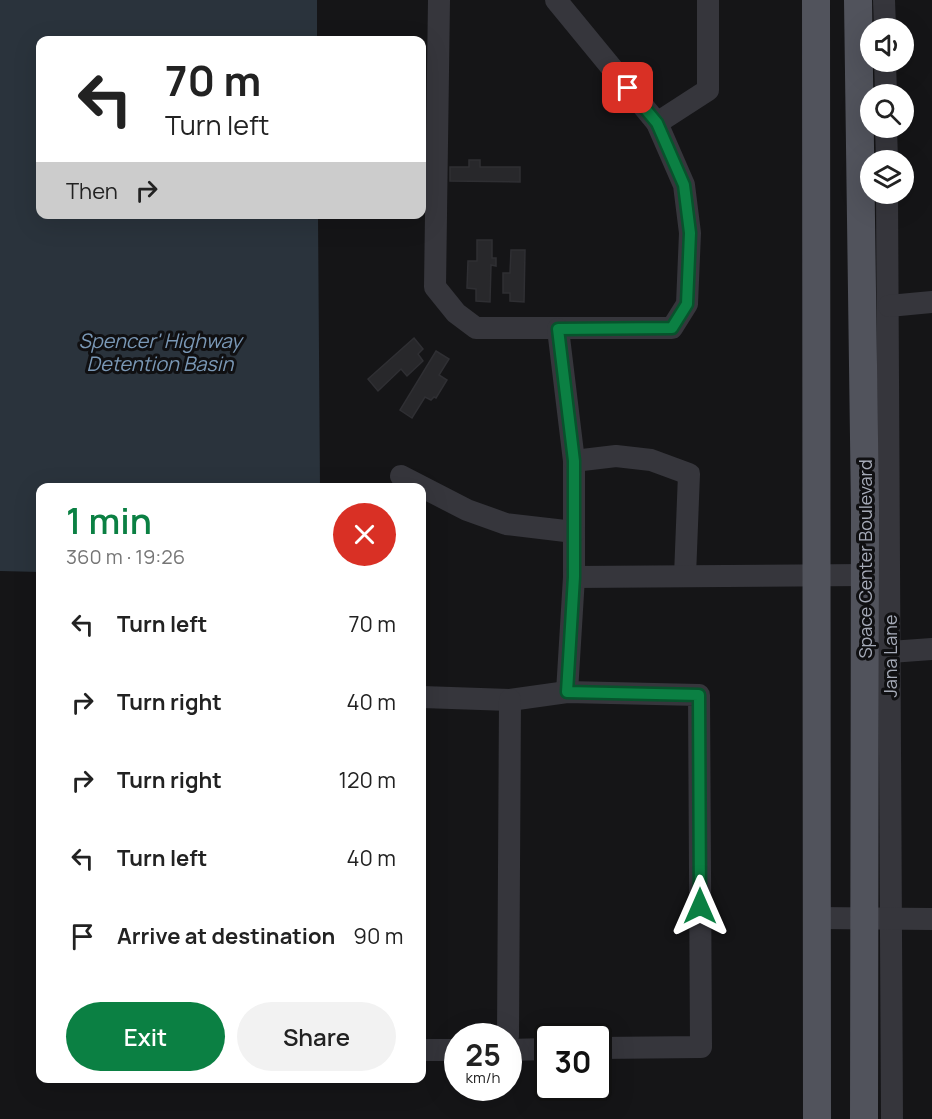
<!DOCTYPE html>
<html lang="en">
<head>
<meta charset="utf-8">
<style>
	:root { --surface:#fff; --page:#f2f2f2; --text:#222; --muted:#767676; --accent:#0b8043 }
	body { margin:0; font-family:Manrope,sans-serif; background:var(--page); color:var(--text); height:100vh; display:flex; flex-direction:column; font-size:22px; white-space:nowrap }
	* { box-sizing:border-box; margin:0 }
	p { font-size:20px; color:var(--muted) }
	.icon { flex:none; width:33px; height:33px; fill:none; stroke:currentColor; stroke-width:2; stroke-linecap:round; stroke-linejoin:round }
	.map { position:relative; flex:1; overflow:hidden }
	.details { position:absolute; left:36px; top:483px; width:390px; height:600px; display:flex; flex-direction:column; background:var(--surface); border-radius:12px; box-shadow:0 6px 24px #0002 }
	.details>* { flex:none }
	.banner { position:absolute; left:36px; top:36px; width:390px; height:183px; border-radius:12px; box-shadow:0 6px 24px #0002; background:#fff; color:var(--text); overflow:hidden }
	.buttons { position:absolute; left:860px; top:18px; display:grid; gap:12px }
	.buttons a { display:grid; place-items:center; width:54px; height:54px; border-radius:50%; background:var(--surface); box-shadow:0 6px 24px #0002; font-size:30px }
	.speed { position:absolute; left:444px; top:1023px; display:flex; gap:12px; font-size:30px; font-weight:700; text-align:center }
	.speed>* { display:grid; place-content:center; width:78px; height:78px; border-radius:50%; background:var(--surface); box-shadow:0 6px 24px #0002; line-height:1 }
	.speed small { font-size:15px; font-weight:400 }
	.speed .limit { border:3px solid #111; border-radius:9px; background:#fff; color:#111 }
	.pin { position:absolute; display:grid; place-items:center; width:51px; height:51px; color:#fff; margin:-26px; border-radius:12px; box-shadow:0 3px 9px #0006 }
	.me { position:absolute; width:66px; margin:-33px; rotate:0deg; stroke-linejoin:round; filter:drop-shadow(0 0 4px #0008) }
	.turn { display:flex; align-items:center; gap:21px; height:126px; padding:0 30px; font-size:27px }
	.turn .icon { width:78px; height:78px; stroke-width:2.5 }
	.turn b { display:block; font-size:42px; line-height:51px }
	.then { display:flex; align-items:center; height:57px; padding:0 30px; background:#0003; gap:12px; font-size:22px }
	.round { display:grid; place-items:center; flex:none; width:63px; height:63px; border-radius:32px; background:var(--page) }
	.headline { display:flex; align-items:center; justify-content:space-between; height:102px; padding:0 30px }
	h1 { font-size:36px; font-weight:600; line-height:45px; color:var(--accent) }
	.button { display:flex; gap:12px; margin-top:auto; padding:12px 30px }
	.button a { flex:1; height:69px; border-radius:36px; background:var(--accent); color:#fff; font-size:24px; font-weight:600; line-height:69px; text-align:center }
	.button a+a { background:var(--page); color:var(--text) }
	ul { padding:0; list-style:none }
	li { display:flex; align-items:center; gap:18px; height:78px; padding:0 30px }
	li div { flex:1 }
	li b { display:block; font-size:22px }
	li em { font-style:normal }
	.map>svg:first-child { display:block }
</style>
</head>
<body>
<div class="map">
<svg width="932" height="1119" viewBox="0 0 932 1119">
	<rect width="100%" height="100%" fill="#151517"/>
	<!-- water -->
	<polygon fill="#2a333c" points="0,0 317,0 317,40 40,40 40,214 318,215 320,487 40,488 40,572 0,571"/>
	<!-- building -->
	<g fill="#28282b" stroke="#2f2f33" stroke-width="1.5">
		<polygon points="469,160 480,160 480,167 520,167 520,182 450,181 450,167 469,167"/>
		<polygon points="477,240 492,240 492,258 496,258 496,266 491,265 490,302 476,301 476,289 467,288 468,261 477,261"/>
		<polygon points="511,250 525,250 524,302 510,301 510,293 503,293 503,273 510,273"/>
		<polygon points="414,338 423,349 418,354 423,361 407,376 401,369 378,391 368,379"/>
		<polygon points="436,351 449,359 439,375 447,380 436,398 434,397 431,400 425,397 412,418 400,410"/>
	</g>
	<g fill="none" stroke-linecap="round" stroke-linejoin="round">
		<!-- minor -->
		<g stroke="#36363c" stroke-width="22">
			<polyline points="439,0 435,287 456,313 476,328 672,328 687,304 690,233 684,185 657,123 556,0"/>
			<polyline points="884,0 885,28"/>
			<polyline points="885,62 886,94"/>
			<polyline points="657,123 708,90 708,0"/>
			<polyline points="886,128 887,160"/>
			<polyline points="887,194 892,1119"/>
			<polyline points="889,306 932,302"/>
			<polyline points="558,329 574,461 574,577 567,692"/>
			<polyline points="574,461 616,456 651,460 689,474 685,576"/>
			<polyline points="401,476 467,510 506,524 574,532"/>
			<polyline points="574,577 865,575"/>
			<polyline points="890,652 932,649"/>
			<polyline points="422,697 510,700 567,692 699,695 701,1047 598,1048"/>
			<polyline points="818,918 932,919"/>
			<polyline points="508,1036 510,700"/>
			<polyline points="422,1050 458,1050"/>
			<polyline points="508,1050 548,1049"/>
		</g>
		<!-- major -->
		<g stroke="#51535c" stroke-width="28">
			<polyline points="816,0 817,1119"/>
			<polyline points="858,0 865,511 864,1119"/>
		</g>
	</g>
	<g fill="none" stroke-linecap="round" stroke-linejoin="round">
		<!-- route casing -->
		<g stroke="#07532c" stroke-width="15">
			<polyline id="route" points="628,88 657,123 684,185 690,233 687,304 672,328 558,329 574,461 574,577 567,692 699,695 700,906"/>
		</g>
		<!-- route -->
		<use href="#route" stroke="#0b8043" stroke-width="10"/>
	</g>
	<g text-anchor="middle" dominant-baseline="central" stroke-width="6" stroke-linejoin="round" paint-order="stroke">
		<!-- street labels -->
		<g font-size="18" fill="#a6abb8" stroke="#101012">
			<text transform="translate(865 559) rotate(-90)">Space Center Boulevard</text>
			<text transform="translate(890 656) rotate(-90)">Jana Lane</text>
		</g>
		<!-- water labels -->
		<g font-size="20" font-style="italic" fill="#7a98b6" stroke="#101012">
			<text x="160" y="340">Spencer' Highway<tspan x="160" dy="23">Detention Basin</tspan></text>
		</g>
	</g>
</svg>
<div class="buttons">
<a><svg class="icon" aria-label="sound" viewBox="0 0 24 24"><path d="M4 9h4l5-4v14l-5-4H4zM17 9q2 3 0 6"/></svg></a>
<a><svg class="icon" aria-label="search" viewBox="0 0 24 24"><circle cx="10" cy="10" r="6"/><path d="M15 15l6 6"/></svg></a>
<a><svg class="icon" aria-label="layers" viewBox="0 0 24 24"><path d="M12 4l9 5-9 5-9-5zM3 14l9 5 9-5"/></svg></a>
</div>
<div class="speed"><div>25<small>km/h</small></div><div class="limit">30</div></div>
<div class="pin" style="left:628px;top:88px;background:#d93025"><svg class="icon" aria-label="arrive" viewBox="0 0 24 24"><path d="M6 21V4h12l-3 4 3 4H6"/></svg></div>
<svg class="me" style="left:700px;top:906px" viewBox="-20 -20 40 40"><path d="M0-17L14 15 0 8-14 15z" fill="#0b8043" stroke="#fff" stroke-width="4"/></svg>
<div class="banner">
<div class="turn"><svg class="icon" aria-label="left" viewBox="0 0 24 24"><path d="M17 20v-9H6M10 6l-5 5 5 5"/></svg><div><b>70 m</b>Turn left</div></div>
<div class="then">Then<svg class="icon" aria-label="right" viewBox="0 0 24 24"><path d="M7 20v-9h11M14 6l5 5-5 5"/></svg></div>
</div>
<section class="details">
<div class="headline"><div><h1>1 min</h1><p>360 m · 19:26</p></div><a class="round" style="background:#d93025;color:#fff"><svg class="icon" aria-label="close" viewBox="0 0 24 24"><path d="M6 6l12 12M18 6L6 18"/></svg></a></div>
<ul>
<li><svg class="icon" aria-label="left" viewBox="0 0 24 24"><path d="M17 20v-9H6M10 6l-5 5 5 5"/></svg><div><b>Turn left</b></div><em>70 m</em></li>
<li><svg class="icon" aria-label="right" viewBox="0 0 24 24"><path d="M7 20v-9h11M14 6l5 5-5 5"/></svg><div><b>Turn right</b></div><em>40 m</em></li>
<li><svg class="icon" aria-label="right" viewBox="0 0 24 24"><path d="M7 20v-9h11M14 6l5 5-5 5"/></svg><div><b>Turn right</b></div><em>120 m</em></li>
<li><svg class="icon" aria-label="left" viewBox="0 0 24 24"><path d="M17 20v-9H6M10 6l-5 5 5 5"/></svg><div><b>Turn left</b></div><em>40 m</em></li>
<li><svg class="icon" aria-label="arrive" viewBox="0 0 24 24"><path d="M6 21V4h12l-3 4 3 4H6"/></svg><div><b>Arrive at destination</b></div><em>90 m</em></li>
</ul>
<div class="button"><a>Exit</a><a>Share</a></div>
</section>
</div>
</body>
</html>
